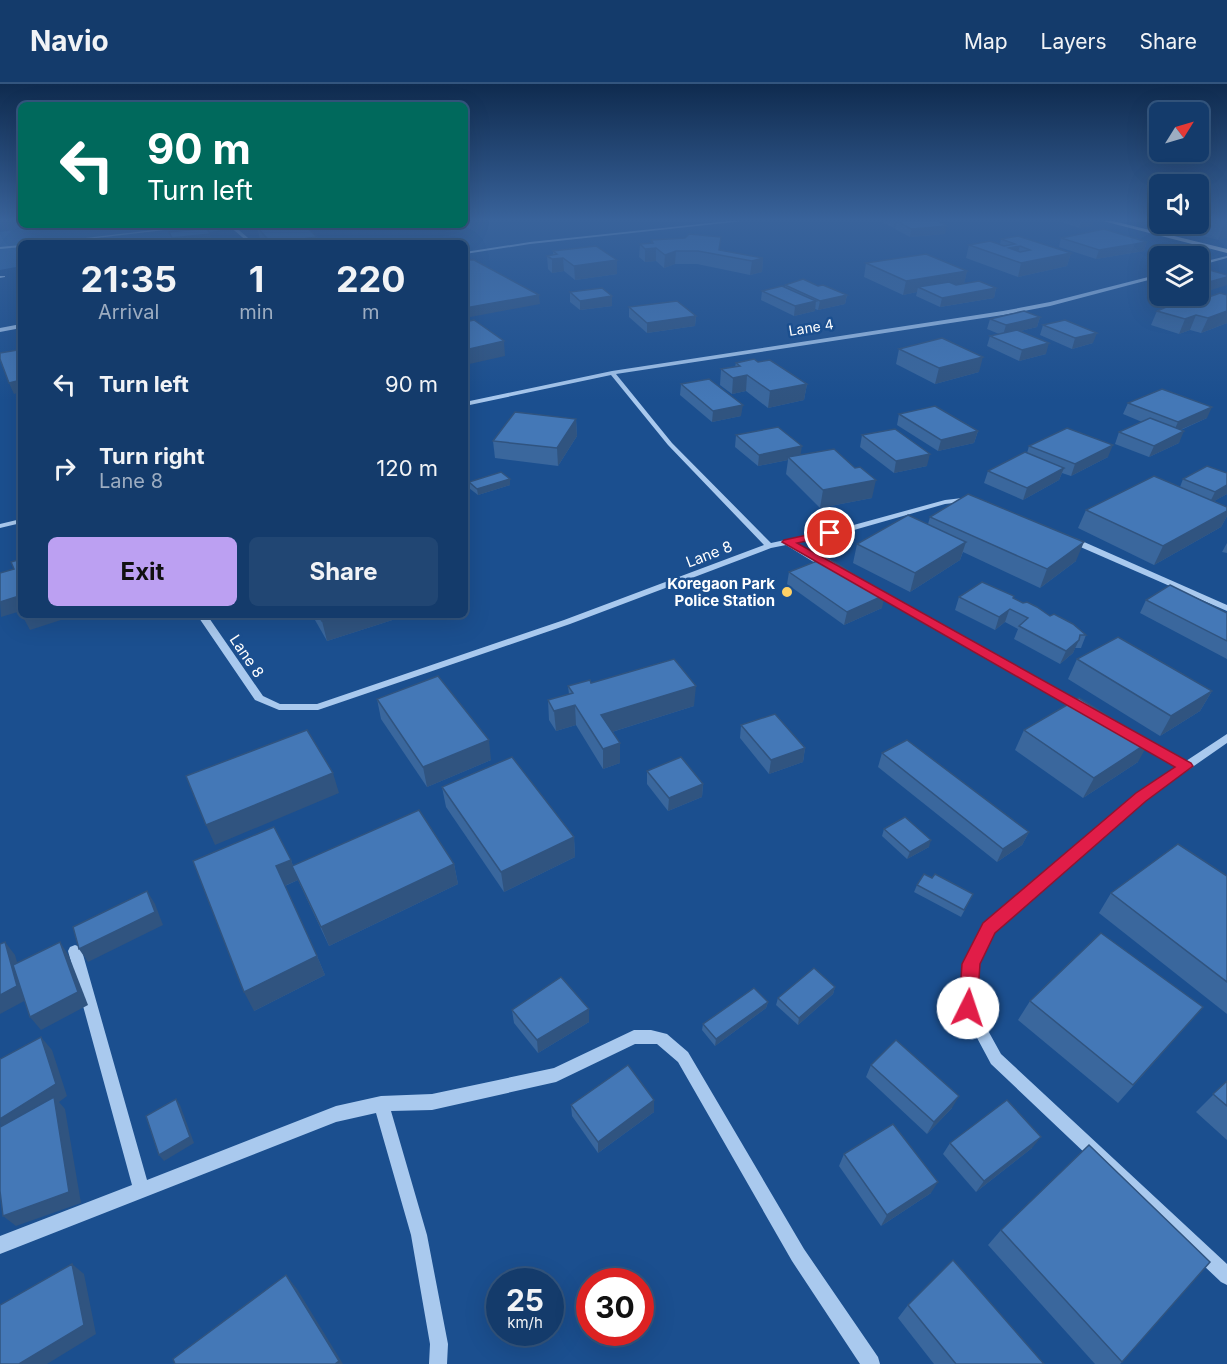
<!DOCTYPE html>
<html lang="en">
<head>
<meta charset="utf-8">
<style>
	:root { --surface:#143b6b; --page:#214673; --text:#f1f3f6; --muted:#9dadc1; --line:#33557e; --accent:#bca0f2 }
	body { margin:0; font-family:Inter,sans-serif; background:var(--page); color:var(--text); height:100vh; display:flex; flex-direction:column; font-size:22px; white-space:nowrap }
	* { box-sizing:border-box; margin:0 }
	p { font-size:20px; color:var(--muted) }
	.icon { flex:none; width:33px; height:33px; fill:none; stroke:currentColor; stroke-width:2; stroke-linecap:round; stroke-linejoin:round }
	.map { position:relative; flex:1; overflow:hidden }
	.drawer { position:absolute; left:18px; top:156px; width:450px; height:378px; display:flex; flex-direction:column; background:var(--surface); border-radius:9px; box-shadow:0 6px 24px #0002,0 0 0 2px var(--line) }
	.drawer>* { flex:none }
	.guide { position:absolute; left:18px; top:18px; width:450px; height:126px; border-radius:9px; box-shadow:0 6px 24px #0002,0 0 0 2px var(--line); background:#00695c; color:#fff; overflow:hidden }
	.needle { width:39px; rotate:53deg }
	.buttons { position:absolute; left:1149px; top:18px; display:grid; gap:12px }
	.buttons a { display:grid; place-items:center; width:60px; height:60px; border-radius:9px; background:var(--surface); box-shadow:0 6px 24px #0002,0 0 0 2px var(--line); font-size:30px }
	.speed { position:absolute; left:486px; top:1184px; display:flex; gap:12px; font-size:30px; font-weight:700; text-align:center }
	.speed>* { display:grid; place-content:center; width:78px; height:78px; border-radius:50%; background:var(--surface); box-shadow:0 6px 24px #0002,0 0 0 2px var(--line); line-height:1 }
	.speed small { font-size:15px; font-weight:400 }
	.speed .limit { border:9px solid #d22; background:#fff; color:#111 }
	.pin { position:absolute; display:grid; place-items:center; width:51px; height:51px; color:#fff; margin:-26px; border:3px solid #fff; border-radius:50%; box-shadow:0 2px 6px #0007 }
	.me { position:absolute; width:66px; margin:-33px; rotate:4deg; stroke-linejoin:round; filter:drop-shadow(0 0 4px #0008) }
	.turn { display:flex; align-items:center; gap:21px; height:126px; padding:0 30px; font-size:27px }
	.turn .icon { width:78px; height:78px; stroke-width:2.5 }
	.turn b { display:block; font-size:42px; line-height:51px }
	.eta { display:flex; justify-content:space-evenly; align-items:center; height:102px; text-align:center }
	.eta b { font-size:36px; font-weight:700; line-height:42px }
	.primary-button { display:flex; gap:12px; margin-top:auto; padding:12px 30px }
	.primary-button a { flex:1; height:69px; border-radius:9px; background:var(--accent); color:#111; font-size:24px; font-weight:700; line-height:69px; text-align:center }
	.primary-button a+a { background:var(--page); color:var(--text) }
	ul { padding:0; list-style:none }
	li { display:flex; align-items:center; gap:18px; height:84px; padding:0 30px }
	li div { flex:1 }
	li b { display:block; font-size:22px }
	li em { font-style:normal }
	header { display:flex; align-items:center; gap:36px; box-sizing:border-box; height:84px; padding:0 30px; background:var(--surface); border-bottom:2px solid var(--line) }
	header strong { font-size:28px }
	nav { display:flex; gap:33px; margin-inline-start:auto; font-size:21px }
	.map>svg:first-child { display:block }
</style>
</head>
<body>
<header>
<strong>Navio</strong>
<nav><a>Map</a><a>Layers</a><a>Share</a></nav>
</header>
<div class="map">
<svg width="1227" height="1280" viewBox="0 0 1227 1280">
	<rect width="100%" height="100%" fill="#1b4f8f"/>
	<!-- green -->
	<polygon fill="#2e69ad" points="52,141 251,141 146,159 21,159 21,182 0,186 0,148"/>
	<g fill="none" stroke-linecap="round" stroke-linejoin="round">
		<!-- stream -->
		<g fill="#9cc4f0" fill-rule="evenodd">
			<polygon points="196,141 207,141 54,159 43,159"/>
			<polygon points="21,161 21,163 0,165 0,163"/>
		</g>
		<!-- minor -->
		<g fill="#a9c9ee" fill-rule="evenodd">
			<polygon points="729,137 743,137 530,160 465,170 465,168 530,158"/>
			<polygon points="1178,140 1183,140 1158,147 1156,146"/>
			<polygon points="228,141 233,141 254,159 249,159"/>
			<polygon points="1227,172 1227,174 1198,182 1198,179"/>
			<polygon points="1160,190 1160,193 1050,222 1003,231 616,290 672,359 771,459 850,442 945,416 971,413 975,415 971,417 945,420 854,446 794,459 831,481 831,485 825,485 786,461 771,464 570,540 318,626 279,626 255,616 197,531 207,531 263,612 280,620 317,620 564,536 764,461 668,361 611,291 465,322 465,318 612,287 1003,227 1050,218"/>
			<polygon points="0,192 5,192 5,193 0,194"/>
			<polygon points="21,240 21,244 0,248 0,244"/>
			<polygon points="21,435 21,439 0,444 0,440"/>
			<polygon points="1069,454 1075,454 1227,521 1227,527 1069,458"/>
			<polygon points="874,504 1087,622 1088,624 1087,626 1079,626 871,509 871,505"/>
			<polygon points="1135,650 1186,677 1227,650 1227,659 1145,716 994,848 978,880 975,923 1001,970 1227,1180 1227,1201 1221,1198 991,980 961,924 964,880 984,840 1137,710 1178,682 1131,657 1130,654 1131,651"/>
			<polygon points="75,861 80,863 82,867 147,1096 336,1022 381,1012 432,1010 554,984 634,946 651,946 667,950 688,968 804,1165 878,1273 880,1280 860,1280 792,1177 678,978 657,960 635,960 556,998 432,1026 391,1027 427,1151 448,1260 447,1280 429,1280 430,1260 411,1151 376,1029 336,1038 0,1170 0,1152 132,1101 68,867 70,863"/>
		</g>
		<!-- major -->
		<polygon fill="#f0f6ff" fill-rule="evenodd" points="1103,137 1113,137 1227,165 1227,169"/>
	</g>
	<!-- wall -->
	<g fill="#3a679d">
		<polygon points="884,137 938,137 945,150 910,153 895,145 895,144 894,144 884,139"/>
		<polygon points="1060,137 1094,137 1092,142 1079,144"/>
		<polygon points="1198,137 1227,137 1227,153 1218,156 1188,148 1192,140 1198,140"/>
		<polygon points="257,143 317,153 319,159 263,159 260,155"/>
		<polygon points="1061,154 1147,158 1144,167 1096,175 1059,163"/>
		<polygon points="1001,155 1071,169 1067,182 1018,193 966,174 969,161 1000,160"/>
		<polygon points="651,156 763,174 762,188 750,191 697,180 675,180 664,184 656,177 645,178 639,173 640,160 651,159"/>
		<polygon points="553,167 617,176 617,190 575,196 564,187 552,189 548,185 547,172 553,171"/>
		<polygon points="866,179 967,187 964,199 996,204 994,214 940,223 916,212 917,208 903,211 864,193"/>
		<polygon points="1198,187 1227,191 1205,208 1198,205"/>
		<polygon points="785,201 818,202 847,211 845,220 818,226 815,225 815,227 794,232 761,216 762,207 785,203"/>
		<polygon points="570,208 612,212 612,222 580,226 570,218"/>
		<polygon points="1227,211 1227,239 1201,249 1190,246 1179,250 1151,241 1157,227 1162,225 1165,216 1209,213"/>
		<polygon points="629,223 696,232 695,242 647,249 629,233"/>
		<polygon points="1040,233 1037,243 1020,247 1046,270 1019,277 987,262 990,252 999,250 987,245 990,235"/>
		<polygon points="1043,241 1093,259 1072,265 1040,251"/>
		<polygon points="899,265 979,288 935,300 896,280"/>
		<polygon points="758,278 807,300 804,316 768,324 746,307 732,310 720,301 721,285 735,283 736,279"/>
		<polygon points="681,300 741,332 712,338 680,311"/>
		<polygon points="1128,319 1207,334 1181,346 1179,359 1149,373 1115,360 1119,348 1142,338 1123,330"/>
		<polygon points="899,330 978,347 974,359 938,367 897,341"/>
		<polygon points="576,335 577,352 558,382 495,374 493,357"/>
		<polygon points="736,351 800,371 872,414 820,424 786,390 788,376 758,382 735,363"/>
		<polygon points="862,351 927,382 894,389 860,363"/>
		<polygon points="1029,362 1108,373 1071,392 1062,389 1059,396 1023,416 984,399 988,387 1027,369"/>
		<polygon points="1227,389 1227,410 1214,417 1227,423 1227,432 1221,443 1154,481 1078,444 1086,426 1180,403 1183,395"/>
		<polygon points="510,395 510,401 478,411 469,404 469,398"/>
		<polygon points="930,433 1076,477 1040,504 963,468 960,476 910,508 853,479 857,460 928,440"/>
		<polygon points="1227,459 1227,469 1222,468"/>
		<polygon points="789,488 882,524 844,541 787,500"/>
		<polygon points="959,513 1013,514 1050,532 1086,551 1081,564 1075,564 1073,569 1060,580 1014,555 1018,545 1005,538 995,546 955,526"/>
		<polygon points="1146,516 1227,529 1227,575 1140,529"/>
		<polygon points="313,531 408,531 327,557 315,536"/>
		<polygon points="1077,575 1212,607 1200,627 1160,652 1068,595"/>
		<polygon points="591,599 694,622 612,648 620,659 620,679 603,685 576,641 556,647 549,636 548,616 569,610 568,602"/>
		<polygon points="377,615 491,676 427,703 381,635"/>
		<polygon points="741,641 805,664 803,678 769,690 740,654"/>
		<polygon points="1024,646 1138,678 1083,714 1015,666"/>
		<polygon points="882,669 1029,748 1022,761 997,778 878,683"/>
		<polygon points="647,687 703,700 702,713 668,727 647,700"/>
		<polygon points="442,703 574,753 575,773 504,808 446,723"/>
		<polygon points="884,745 929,763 907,775 882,752"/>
		<polygon points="291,776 293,782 454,780 458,800 329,862 298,796 285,802 317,872 325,891 254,927"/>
		<polygon points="1227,792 1227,930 1099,829 1111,809"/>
		<polygon points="932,794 973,810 961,833 914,808 917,801"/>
		<polygon points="835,903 833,910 798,941 776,921 778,914"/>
		<polygon points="1030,917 1203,923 1118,1019 1018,936"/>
		<polygon points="768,918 766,924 715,962 702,946 703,940"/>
		<polygon points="512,926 589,938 538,969 514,939"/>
		<polygon points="871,981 952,1024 927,1050 866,993"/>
		<polygon points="1227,997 1227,1056 1196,1028"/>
		<polygon points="571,1021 654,1028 598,1069 572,1032"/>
		<polygon points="950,1059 1032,1064 976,1108 943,1070"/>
		<polygon points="844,1070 931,1109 881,1142 839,1082"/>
		<polygon points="1001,1146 1122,1278 1120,1280 1095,1280 988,1161"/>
		<polygon points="908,1221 1044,1280 934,1280 898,1234"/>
	</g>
	<!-- shaded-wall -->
	<g fill="#305480">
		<polygon points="895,137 925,137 897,137 895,144 894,144"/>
		<polygon points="1082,137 1094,137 1092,142 1079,144"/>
		<polygon points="1225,137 1227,137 1227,153 1218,156"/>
		<polygon points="397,141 423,141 397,144"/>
		<polygon points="947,142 945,150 910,153 911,145"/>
		<polygon points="210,150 212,158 173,159 172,154"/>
		<polygon points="317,153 319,159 271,159"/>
		<polygon points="1147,158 1144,167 1096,175 1099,166"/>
		<polygon points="1020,162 1016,175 1009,164"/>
		<polygon points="656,164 656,177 645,178 645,165"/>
		<polygon points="676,167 675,180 664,184 665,171"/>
		<polygon points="1071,169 1067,182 1018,193 1021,179"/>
		<polygon points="563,174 564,187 552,189 552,175"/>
		<polygon points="763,174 762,188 750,191 752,177"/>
		<polygon points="617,176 617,190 575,196 574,182"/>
		<polygon points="967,187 964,200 918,203 917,208 903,211 906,197"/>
		<polygon points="1227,193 1227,201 1205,208 1209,198"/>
		<polygon points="996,204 994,214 940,223 942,214"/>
		<polygon points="539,211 540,220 465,234 465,224"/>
		<polygon points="847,211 845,220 818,226 820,217"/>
		<polygon points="612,212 612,222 580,226 580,217"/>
		<polygon points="816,217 815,227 794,232 795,222"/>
		<polygon points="1227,227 1227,239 1201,249 1208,234"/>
		<polygon points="1196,231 1190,246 1179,250 1185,235"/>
		<polygon points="696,232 695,242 647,249 647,239"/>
		<polygon points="1040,233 1037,243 1003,251 1006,241"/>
		<polygon points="1097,249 1093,259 1072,265 1075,254"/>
		<polygon points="504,257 505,272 465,281 465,266"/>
		<polygon points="1049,259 1046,270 1019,277 1022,266"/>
		<polygon points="983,273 979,288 935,300 939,284"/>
		<polygon points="747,291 746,307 732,310 733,294"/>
		<polygon points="21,296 21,308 14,310 9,299"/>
		<polygon points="807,300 804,316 768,324 770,307"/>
		<polygon points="743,321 741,332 712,338 713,327"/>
		<polygon points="1212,323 1207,334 1173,349 1178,338"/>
		<polygon points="576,335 577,352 558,382 557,364"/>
		<polygon points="978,347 974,359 938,367 941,356"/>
		<polygon points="1184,347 1179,359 1149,373 1154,362"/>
		<polygon points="1113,361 1108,373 1071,392 1075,380"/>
		<polygon points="802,362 800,374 788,373 788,376 758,382 759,371"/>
		<polygon points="930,370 927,382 894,389 896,377"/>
		<polygon points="1064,384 1059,396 1023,416 1027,404"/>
		<polygon points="510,395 510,401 478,411 477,405"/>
		<polygon points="876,396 872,414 820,424 823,406"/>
		<polygon points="1227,401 1227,410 1209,420 1215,408"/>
		<polygon points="1227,427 1227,432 1221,443 1154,481 1163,462"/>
		<polygon points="966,458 960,476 910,508 915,489"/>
		<polygon points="1084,458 1076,477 1040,504 1047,485"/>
		<polygon points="885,511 882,524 844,541 847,528"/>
		<polygon points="1014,512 1005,538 995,546 999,533"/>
		<polygon points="16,513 21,527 1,533 0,518"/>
		<polygon points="29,531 62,531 64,535 30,546 23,533"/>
		<polygon points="342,531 408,531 327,557 322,537"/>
		<polygon points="1079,556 1073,569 1060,580 1066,567"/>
		<polygon points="696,602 694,622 602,651 601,631"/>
		<polygon points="1212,607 1200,627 1160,652 1171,632"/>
		<polygon points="575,621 576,641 556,647 554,627"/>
		<polygon points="489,656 491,676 427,703 423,683"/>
		<polygon points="1149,658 1138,678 1083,714 1094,694"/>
		<polygon points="620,659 620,679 603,685 603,665"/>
		<polygon points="805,664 803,678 769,690 771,676"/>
		<polygon points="333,689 339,709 215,761 206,741"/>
		<polygon points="703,700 702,713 668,727 669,714"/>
		<polygon points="1029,748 1022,761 997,778 1003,765"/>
		<polygon points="574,753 575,773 504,808 501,788"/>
		<polygon points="931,756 929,763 907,775 910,768"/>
		<polygon points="291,776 298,796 284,802 276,782"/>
		<polygon points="454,780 458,800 329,862 321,843"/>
		<polygon points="147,807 155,820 163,841 88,878 79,865"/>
		<polygon points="5,858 15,871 28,915 0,930 0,911"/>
		<polygon points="60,858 69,872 88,921 41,946 30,933"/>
		<polygon points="317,872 325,891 254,927 244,908"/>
		<polygon points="835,903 833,910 798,941 799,934"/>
		<polygon points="768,918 766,924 715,962 716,955"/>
		<polygon points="589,925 589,938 538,969 537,956"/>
		<polygon points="41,953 52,966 67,1012 59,1018 65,1025 81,1119 16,1142 3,1132 0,1035"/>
		<polygon points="959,1012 952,1024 927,1050 934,1038"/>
		<polygon points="176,1015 180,1021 194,1059 164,1077 159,1071"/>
		<polygon points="654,1016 654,1028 598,1069 598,1058"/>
		<polygon points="1041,1053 1032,1064 976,1108 984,1097"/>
		<polygon points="938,1098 931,1109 881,1142 887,1131"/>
		<polygon points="72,1180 84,1190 96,1250 47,1280 19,1280"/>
		<polygon points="286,1191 297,1205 343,1280 335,1280"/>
	</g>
	<!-- building -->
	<g fill="#4478b7" stroke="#305480" stroke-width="1.5" fill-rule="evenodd">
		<polygon points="897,137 938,137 947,142 911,145"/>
		<polygon points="271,141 305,141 317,153 271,159 257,143"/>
		<polygon points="207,144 210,150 172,154 169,148"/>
		<polygon points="1104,145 1147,158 1099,166 1061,154"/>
		<polygon points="689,150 721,153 719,166 763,174 752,177 698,167 676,167 665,171 656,164 645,165 640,160 653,159 651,156 685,154"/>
		<path d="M 1018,152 L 1071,169 L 1021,179 L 969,161 L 990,157 L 1004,162 L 1015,160 L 1001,155 ZM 1020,162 L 1030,166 L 1020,168 L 1009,164 Z"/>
		<polygon points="187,157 190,159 169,159"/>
		<polygon points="596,162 617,176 574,182 563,174 552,175 547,172 557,170 553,167"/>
		<polygon points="926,170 967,187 906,197 866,179"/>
		<polygon points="465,176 474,176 539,211 465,224"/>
		<polygon points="1206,185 1227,191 1227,193 1209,198 1198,195 1198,187"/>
		<polygon points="803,195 818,202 823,201 847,211 820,217 785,201"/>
		<polygon points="979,197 996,204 942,214 918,203 949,198 956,201"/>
		<polygon points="782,202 816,217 795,222 762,207"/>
		<polygon points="602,204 612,212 580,217 570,208"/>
		<polygon points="1220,209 1227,211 1227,227 1208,234 1196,231 1185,235 1157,227 1176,219 1165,216 1178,212 1189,214 1198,212 1199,210 1209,213"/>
		<polygon points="677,217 696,232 647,239 629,223"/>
		<polygon points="1024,227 1040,233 1006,241 990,235"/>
		<polygon points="474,236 504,257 465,266 465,238"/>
		<polygon points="1065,236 1097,249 1075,254 1043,241"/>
		<polygon points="1017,246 1049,259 1022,266 990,252"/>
		<polygon points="942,254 983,273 939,284 899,265"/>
		<polygon points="21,262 21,296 9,299 0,275 0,269 18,266 17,263"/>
		<polygon points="754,275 758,278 770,276 807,300 770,307 747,291 733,294 721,285 740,282 736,279"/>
		<polygon points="709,295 743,321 713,327 681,300"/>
		<polygon points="1162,305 1212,323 1178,338 1128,319"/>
		<polygon points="935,322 978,347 941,356 899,330"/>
		<polygon points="515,328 576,335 557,364 493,357"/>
		<polygon points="1150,334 1184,347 1154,362 1119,348"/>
		<polygon points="778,343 802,362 759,371 736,351"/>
		<polygon points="1067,344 1113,361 1075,380 1029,362"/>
		<polygon points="895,345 930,370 896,377 862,351"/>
		<polygon points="834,365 855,384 860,383 876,396 823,406 788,373"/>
		<polygon points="1025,368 1064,384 1027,404 988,387"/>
		<polygon points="1207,382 1227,389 1227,401 1215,408 1183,395"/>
		<polygon points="501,388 510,395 477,405 469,398"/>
		<polygon points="1154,392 1227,423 1227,427 1163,462 1086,426"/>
		<polygon points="968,410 1084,458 1047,485 930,433"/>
		<polygon points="908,431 966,458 915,489 857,460"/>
		<polygon points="827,473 885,511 847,528 789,488"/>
		<polygon points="21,475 21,527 16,513 0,518 0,489 14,485 11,478"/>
		<polygon points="982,498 1014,512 1013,514 1023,519 1027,518 1037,523 1050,532 1054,530 1073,540 1086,551 1080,551 1079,556 1066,567 1019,542 1028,534 1010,525 999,533 959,513"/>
		<polygon points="1170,501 1227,529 1227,557 1146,516"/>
		<polygon points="318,531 342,531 322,537"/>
		<polygon points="1118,553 1212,607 1171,632 1077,575"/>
		<polygon points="674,575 696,602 601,631 620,659 603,665 575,621 554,627 548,616 573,609 568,602 590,596 591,599"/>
		<polygon points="438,592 489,656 423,683 377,615"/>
		<polygon points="1079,614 1149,658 1094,694 1024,646"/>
		<polygon points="775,630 805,664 771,676 741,641"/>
		<polygon points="307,646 333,689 206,741 186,692"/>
		<polygon points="907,656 1029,748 1003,765 882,669"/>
		<polygon points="512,673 574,753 501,788 442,703"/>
		<polygon points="681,673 703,700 669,714 647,687"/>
		<polygon points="419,726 454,780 321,843 292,782"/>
		<polygon points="905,733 931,756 910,768 884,745"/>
		<polygon points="274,743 291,776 276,782 317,872 244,908 193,777"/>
		<polygon points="1178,760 1227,792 1227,898 1111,809"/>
		<polygon points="924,790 932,794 935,790 973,810 964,826 917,801"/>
		<polygon points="147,807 155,828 79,865 73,843"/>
		<polygon points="1101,849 1203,923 1133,1001 1030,917"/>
		<polygon points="5,858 17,902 0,911 0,860"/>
		<polygon points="60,858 78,908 30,933 13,881"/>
		<polygon points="814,884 835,903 799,934 778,914"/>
		<polygon points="561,893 589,925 537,956 512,926"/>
		<polygon points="754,904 768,918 716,955 703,940"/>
		<polygon points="41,953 56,1000 0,1035 0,975"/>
		<polygon points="896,956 959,1012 934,1038 871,981"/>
		<polygon points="628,981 654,1016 598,1058 571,1021"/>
		<polygon points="1227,997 1227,1022 1213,1010"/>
		<polygon points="54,1013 69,1108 3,1132 0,1107 0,1043"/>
		<polygon points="176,1015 190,1053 159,1071 146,1032"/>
		<polygon points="1007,1016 1041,1053 984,1097 950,1059"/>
		<polygon points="893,1040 938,1098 887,1131 844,1070"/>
		<polygon points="1089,1061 1210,1178 1122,1278 1001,1146"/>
		<polygon points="953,1176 1044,1280 956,1280 908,1221"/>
		<polygon points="72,1180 84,1241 19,1280 0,1280 0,1221"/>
		<polygon points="286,1191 339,1277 335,1280 175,1280 173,1275"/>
	</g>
	<!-- sky -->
	<linearGradient id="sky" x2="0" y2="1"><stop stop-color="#0f2b4f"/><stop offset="0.43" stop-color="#39639b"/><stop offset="1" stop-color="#39639b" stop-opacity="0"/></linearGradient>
	<rect width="1227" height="316" fill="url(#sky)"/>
	<!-- route -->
	<polygon fill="#e11d48" stroke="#92132f" stroke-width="1.5" points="830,446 835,449 834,451 797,459 1191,679 1193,682 1146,717 995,849 980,880 977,924 975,930 968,933 962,930 959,924 962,880 983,839 1136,709 1175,683 782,458 784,456"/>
	<!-- markers -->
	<circle fill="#ffd166" stroke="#1b4f8f" stroke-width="2" cx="787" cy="508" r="6"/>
	<g text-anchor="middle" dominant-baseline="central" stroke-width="5" stroke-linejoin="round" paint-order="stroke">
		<!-- far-street labels -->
		<g font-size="14" fill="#fff" stroke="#1b4f8f">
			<text transform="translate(811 243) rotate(-9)">Lane 4</text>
		</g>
		<!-- street labels -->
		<g font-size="15" fill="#fff" stroke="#1b4f8f">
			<text transform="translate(709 470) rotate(-21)">Lane 8</text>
			<text transform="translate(247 572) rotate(56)">Lane 8</text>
		</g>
		<!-- poi labels -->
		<g font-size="15" font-weight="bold" fill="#fff" stroke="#1b4f8f" text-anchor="end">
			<text x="775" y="499">Koregaon Park<tspan x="775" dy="17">Police Station</tspan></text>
		</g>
	</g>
</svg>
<div class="buttons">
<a><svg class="needle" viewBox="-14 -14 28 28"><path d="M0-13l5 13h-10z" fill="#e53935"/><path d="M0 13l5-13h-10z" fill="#9dadc1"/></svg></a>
<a><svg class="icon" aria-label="sound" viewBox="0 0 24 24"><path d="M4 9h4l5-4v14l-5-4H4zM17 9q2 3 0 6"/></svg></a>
<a><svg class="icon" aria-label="layers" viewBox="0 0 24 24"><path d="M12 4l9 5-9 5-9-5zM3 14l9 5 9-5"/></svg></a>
</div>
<div class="speed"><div>25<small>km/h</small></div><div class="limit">30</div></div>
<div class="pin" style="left:830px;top:449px;background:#d93025"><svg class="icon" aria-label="arrive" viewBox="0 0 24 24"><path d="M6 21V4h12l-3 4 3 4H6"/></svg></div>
<svg class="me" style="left:968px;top:924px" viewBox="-20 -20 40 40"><circle r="19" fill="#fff"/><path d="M0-13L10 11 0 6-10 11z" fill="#e11d48"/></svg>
<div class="guide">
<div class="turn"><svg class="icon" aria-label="left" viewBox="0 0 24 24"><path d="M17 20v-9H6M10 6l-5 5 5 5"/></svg><div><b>90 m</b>Turn left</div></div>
</div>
<section class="drawer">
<div class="eta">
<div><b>21:35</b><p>Arrival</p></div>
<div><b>1</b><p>min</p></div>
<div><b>220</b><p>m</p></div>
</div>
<ul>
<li><svg class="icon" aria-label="left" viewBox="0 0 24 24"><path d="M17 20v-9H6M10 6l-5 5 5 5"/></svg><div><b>Turn left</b></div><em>90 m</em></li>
<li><svg class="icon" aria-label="right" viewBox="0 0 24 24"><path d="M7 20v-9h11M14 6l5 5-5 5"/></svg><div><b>Turn right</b><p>Lane 8</p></div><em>120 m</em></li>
</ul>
<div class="primary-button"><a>Exit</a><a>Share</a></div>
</section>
</div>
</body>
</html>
